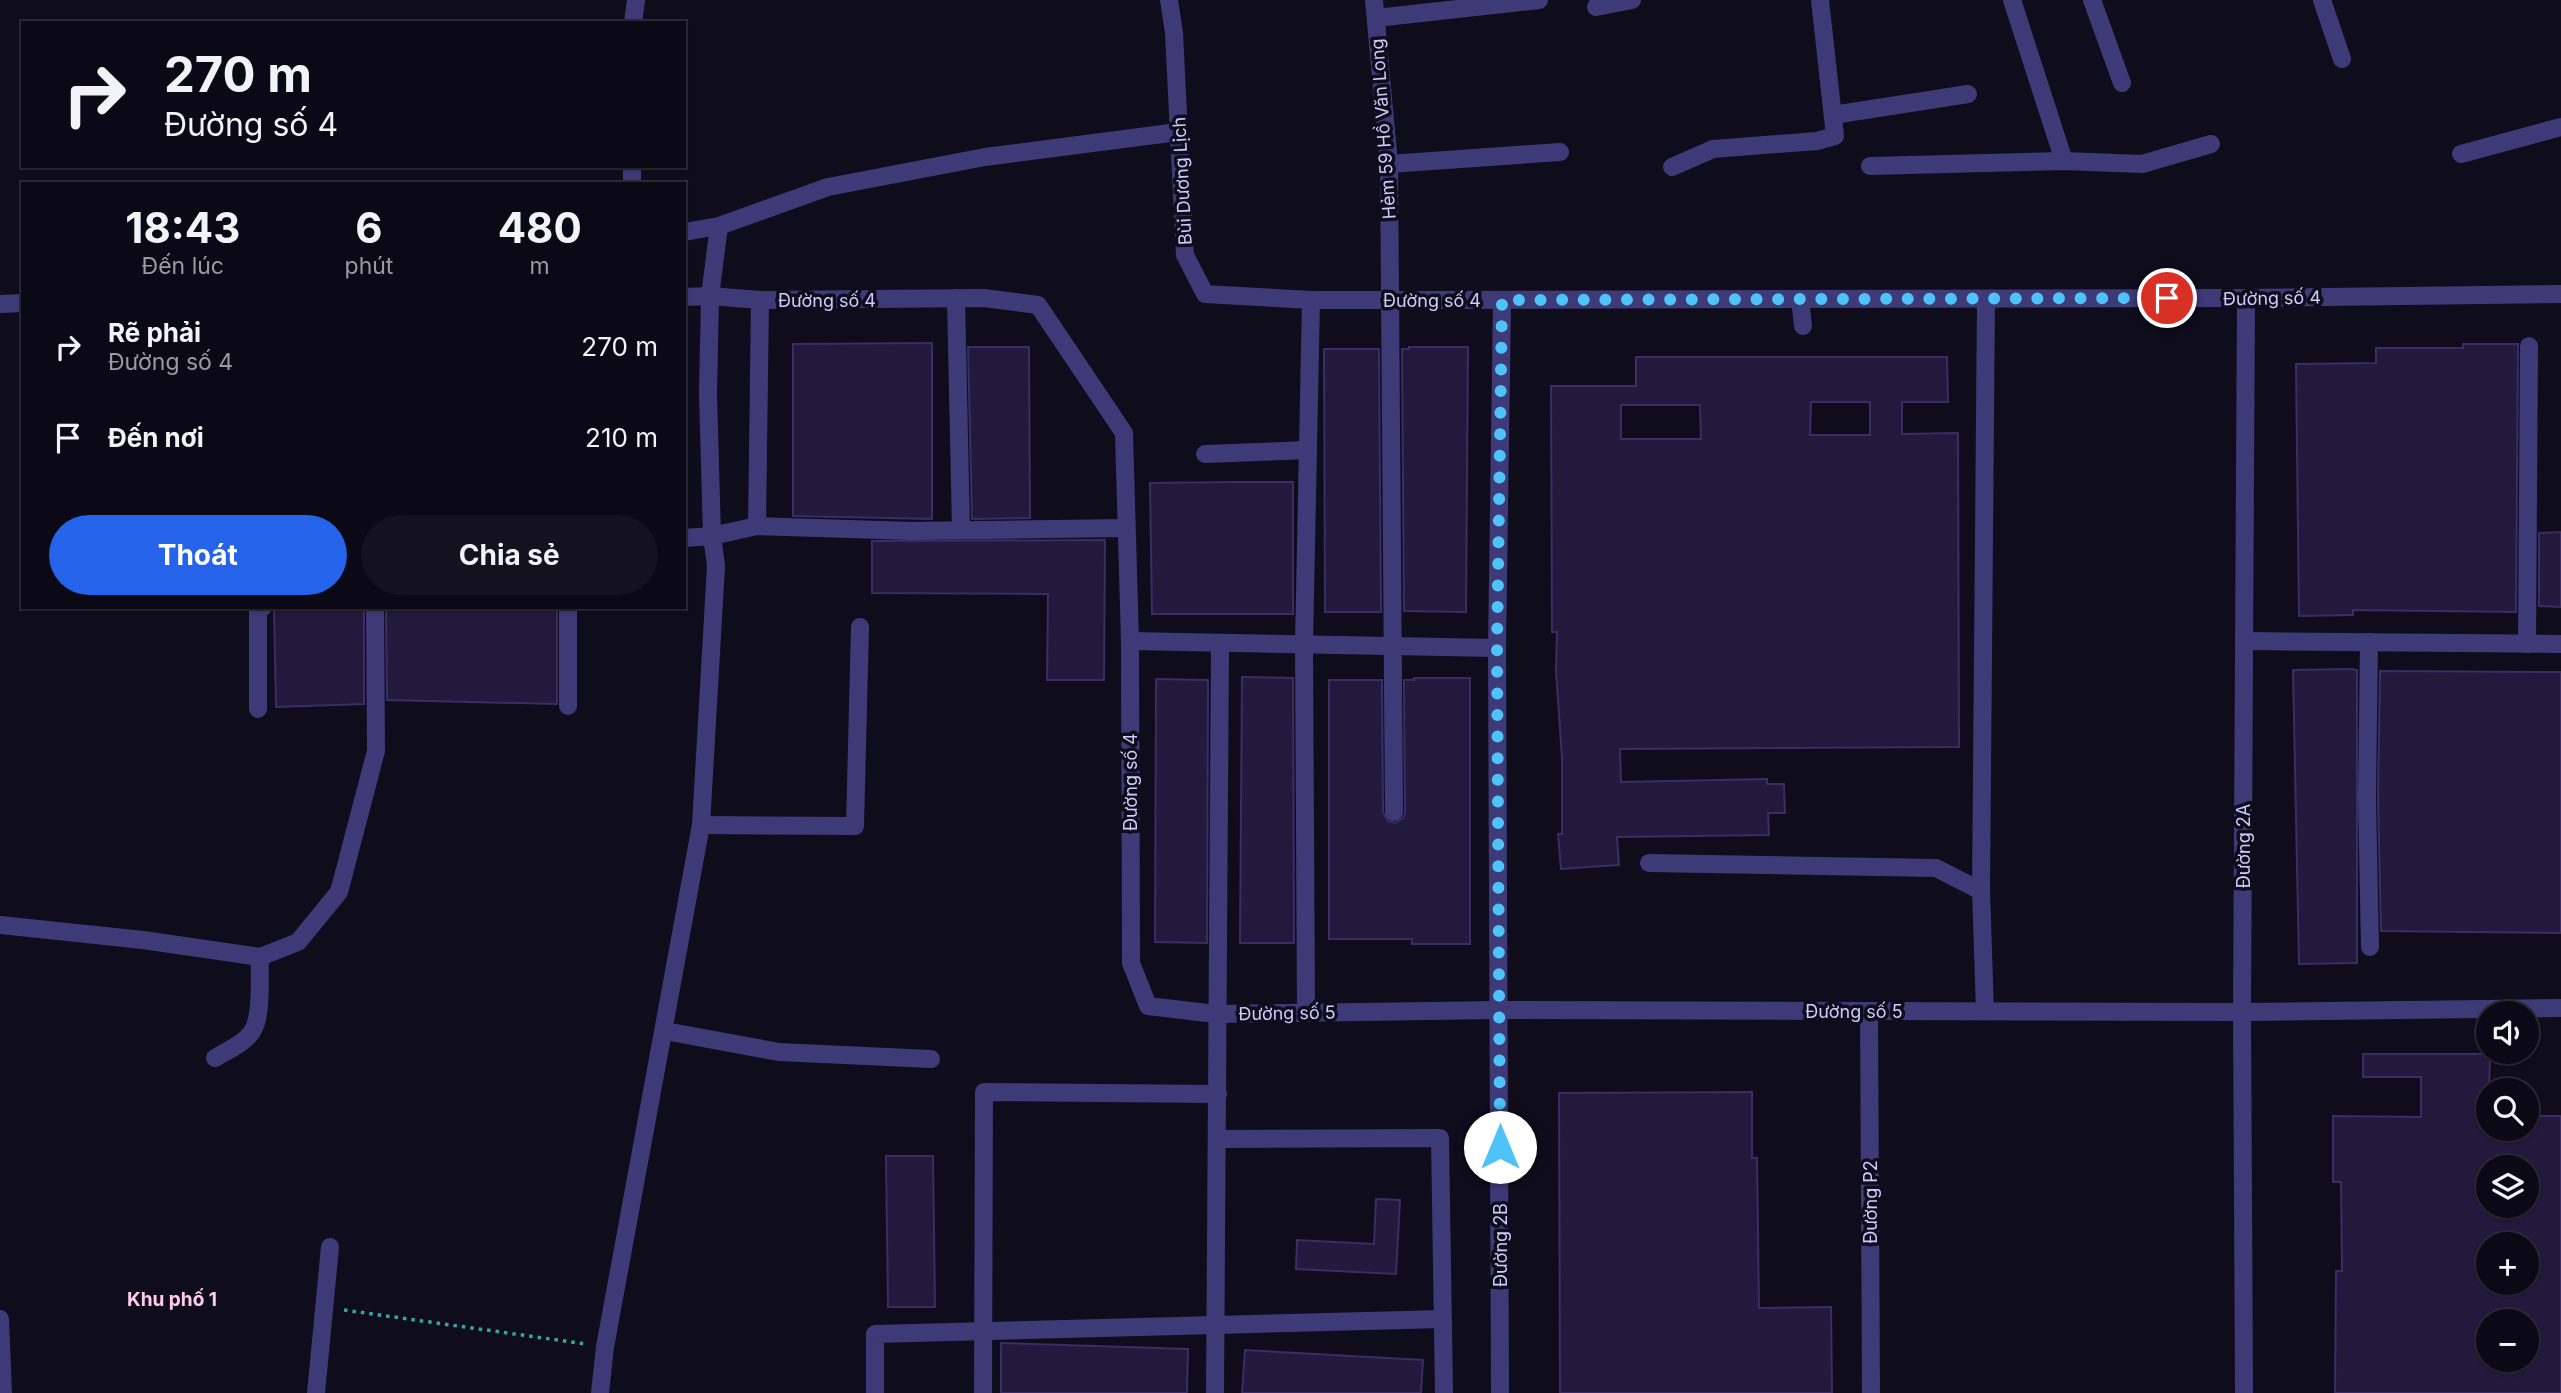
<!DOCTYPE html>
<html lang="vi">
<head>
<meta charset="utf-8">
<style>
	:root { --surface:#0b0915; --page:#14121e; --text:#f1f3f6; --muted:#9a9aa0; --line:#2b2a34; --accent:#2563eb }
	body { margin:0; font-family:Inter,sans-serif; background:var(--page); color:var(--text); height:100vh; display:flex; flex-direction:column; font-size:26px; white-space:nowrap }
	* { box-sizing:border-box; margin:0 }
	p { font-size:23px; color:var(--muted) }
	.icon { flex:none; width:38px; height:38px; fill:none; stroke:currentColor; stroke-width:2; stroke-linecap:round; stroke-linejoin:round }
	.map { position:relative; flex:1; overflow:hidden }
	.side { position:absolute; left:21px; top:182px; width:665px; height:427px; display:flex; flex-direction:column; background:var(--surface); border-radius:0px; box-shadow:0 2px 5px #0004,0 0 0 2px var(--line) }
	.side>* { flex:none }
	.hud { position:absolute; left:21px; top:21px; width:665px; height:147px; border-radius:0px; box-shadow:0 2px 5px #0004,0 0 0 2px var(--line); background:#0b0915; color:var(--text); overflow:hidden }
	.buttons { position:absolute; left:2476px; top:1001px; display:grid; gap:14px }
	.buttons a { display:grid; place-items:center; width:63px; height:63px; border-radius:50%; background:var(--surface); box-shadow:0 2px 5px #0004,0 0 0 2px var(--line); font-size:35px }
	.pin { position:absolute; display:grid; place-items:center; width:60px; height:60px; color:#fff; margin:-30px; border:4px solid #fff; border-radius:50%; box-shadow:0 2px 7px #0007 }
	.me { position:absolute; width:77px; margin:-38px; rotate:0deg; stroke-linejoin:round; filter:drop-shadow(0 0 5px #0008) }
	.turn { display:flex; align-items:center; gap:24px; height:147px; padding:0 28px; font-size:32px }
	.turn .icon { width:91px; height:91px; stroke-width:2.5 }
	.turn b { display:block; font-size:49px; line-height:60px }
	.eta { display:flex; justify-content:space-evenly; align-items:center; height:119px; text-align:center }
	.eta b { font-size:42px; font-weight:700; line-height:49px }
	.primary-button { display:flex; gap:14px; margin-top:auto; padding:14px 28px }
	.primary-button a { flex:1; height:80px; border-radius:42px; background:var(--accent); color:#fff; font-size:28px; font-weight:700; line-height:80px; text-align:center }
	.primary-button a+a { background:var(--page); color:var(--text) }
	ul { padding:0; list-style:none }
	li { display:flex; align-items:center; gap:21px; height:91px; padding:0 28px }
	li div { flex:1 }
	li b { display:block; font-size:26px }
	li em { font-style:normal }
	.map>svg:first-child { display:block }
</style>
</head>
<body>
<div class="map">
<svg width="2561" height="1393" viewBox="0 0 2561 1393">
	<rect width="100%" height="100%" fill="#0f0c1c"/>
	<!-- building -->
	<g fill="#211a3c" stroke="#3a2d66" stroke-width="2" fill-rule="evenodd">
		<polygon points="932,343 932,519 793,516 793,344"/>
		<polygon points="2463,344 2518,344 2516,612 2353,610 2353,615 2299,616 2296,364 2376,363 2376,348 2463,348"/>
		<polygon points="968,347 1029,347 1030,518 972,519"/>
		<polygon points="1409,347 1468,347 1466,612 1404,611 1402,349 1409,349"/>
		<polygon points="1324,349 1379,349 1381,612 1325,612"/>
		<path d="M 1636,357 L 1947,357 L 1948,402 L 1902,402 L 1902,434 L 1958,433 L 1959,747 L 1620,749 L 1621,782 L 1767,779 L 1767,784 L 1784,784 L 1785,813 L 1768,813 L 1769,835 L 1617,837 L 1619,865 L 1561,869 L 1558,834 L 1562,834 L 1562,758 L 1556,671 L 1557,632 L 1552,632 L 1551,386 L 1636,386 ZM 1811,402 L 1870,402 L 1870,435 L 1810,435 ZM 1621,405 L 1700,405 L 1701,439 L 1621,439 Z"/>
		<polygon points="1231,482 1293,482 1293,614 1152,614 1150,483"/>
		<polygon points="2561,532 2561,607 2539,606 2539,533"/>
		<polygon points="1105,540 1104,680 1047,680 1048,594 872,593 872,541"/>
		<polygon points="359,607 364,607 364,704 276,707 274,610"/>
		<polygon points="386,607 557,610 557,704 387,700"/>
		<polygon points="2351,669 2357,670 2357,963 2299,964 2293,670"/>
		<polygon points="2380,671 2561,672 2561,933 2381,931 2378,797"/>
		<polygon points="1242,677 1293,678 1294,943 1240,943"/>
		<polygon points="1414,678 1470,678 1470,944 1412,944 1412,939 1329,939 1329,680 1382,680 1383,812 1388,821 1395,823 1403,818 1405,813 1404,680 1414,680"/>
		<polygon points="1156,679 1208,680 1207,943 1155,942"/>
		<path d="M 2363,1054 L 2490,1054 L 2488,1129 L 2527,1129 L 2527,1116 L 2561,1116 L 2561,1393 L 2335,1393 L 2336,1271 L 2342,1271 L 2341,1182 L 2333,1182 L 2333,1116 L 2421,1117 L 2421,1077 L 2363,1077 ZM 2488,1167 L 2527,1167 L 2527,1206 L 2488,1206 ZM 2488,1244 L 2527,1244 L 2527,1283 L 2488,1283 ZM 2488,1321 L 2527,1321 L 2527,1360 L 2488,1360 Z"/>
		<polygon points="1752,1092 1752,1158 1757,1158 1759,1308 1831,1307 1832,1393 1560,1393 1559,1093"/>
		<polygon points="886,1156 933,1156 935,1307 888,1307"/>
		<polygon points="1376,1199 1400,1200 1396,1274 1296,1269 1297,1240 1374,1244"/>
		<polygon points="1001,1343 1188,1349 1187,1393 1001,1393"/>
		<polygon points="1245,1350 1423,1360 1421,1393 1242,1393"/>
	</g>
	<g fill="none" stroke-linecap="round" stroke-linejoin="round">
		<!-- path -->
		<polyline stroke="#34a7a2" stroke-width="3.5" stroke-dasharray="3.5 5" stroke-linecap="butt" points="344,1310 586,1344"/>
		<!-- minor -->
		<g stroke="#3e3a78" stroke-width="18">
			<polyline points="1169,0 1174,33 1185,255 1205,294 1311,300 1390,300 2246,298 2561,294"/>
			<polyline points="1374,0 1389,164 1394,812"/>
			<polyline points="2012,0 2064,161"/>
			<polyline points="2092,0 2122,83"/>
			<polyline points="2322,0 2342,59"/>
			<polyline points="1596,7 1632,0"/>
			<polyline points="1376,18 1539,0"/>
			<polyline points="633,23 636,0"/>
			<polyline points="1833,115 1968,94"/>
			<polyline points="2461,154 2561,127"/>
			<polyline points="1389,164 1560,152"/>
			<polyline points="632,166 632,184"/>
			<polyline points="1870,166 2064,161 2142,164 2211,144"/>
			<polyline points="1672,167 1713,149 1817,141 1835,136 1820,0"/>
			<polyline points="684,232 719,226 828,187 985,157 1178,132"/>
			<polyline points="684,297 710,296 760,300 984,298 1038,305 1124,433 1130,641 1131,963 1148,1006 1216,1014 1500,1010 2242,1012 2561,1008"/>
			<polyline points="956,298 961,529"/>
			<polyline points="1800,299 1803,326"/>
			<polyline points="0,304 23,303"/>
			<polyline points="1205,454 1308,450"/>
			<polyline points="757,526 760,300"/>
			<polyline points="684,538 712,536 757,526 912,531 1126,528"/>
			<polyline points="1130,641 1497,648"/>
			<polyline points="2244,641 2561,644"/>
			<polyline points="2369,642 2367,797 2370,947"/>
			<polyline points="2527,644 2529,346"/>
			<polyline points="568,706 568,607"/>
			<polyline points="258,709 258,611 263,607"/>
			<polyline points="701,825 855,826 860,627"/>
			<polyline points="1649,863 1936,868 1981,891 1985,1011"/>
			<polyline points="1981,891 1986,299"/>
			<polyline points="0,925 143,940 260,957 298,942 339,892 376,751 375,607"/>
			<polyline points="1869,1011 1871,1393"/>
			<polyline points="1306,1013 1304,644 1311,300"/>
			<polyline points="665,1031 779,1052 931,1059"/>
			<path d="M 215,1058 C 228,1050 248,1042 254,1028 C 262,1011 259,976 260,957"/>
			<polyline points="1217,1139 1440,1138 1444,1393"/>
			<polyline points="0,1319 3,1393"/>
			<polyline points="316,1393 330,1247"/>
			<polyline points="600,1393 605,1347 701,825 716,566 712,536 708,394 710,296 719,226"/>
			<polyline points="875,1393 875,1334 1443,1319"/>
			<polyline points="983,1393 984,1092 1218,1094"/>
			<polyline points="1215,1393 1220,643"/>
			<polyline points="1500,1393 1497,648 1502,300"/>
			<polyline points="2244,1393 2242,1012 2246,298"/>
		</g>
	</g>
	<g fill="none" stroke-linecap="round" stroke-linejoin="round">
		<!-- route -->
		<polyline stroke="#4fc3f7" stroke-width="12" stroke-dasharray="0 21.6" points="1500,1147 1497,648 1502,300 2167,298"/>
	</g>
	<g text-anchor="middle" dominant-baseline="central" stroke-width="7" stroke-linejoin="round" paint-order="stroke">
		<!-- street labels -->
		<g font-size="18" fill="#d1cafc" stroke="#0f0c1c">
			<text transform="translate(1383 129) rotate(-94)">Hẻm 59 Hồ Văn Long</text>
			<text transform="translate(1182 181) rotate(-93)">Bùi Dương Lịch</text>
			<text transform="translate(2272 298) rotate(-1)">Đường số 4</text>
			<text x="827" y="300">Đường số 4</text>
			<text x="1432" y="300">Đường số 4</text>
			<text transform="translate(1130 782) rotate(-90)">Đường số 4</text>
			<text transform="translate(2243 846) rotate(-90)">Đường 2A</text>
			<text x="1854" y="1011">Đường số 5</text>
			<text transform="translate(1287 1013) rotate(-1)">Đường số 5</text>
			<text transform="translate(1870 1202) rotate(-90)">Đường P2</text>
			<text transform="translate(1500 1245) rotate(-90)">Đường 2B</text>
		</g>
		<!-- neighbourhood labels -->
		<g font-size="19" font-weight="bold" fill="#fcccea" stroke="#0f0c1c">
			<text x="172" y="1299">Khu phố 1</text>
		</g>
	</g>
</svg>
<div class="buttons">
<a><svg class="icon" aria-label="sound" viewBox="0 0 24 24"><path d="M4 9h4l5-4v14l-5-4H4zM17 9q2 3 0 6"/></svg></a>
<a><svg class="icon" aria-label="search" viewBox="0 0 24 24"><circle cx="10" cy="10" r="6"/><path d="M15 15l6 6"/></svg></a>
<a><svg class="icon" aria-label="layers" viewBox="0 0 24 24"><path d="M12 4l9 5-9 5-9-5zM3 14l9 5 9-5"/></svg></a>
<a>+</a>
<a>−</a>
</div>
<div class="pin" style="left:2167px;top:298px;background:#d93025"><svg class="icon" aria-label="arrive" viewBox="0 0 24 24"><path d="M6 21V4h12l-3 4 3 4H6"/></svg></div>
<svg class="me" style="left:1500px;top:1147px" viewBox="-20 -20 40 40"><circle r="19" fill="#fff"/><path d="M0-13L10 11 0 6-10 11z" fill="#4fc3f7"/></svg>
<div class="hud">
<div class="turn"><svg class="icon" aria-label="right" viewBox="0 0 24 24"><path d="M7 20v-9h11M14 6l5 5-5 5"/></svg><div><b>270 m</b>Đường số 4</div></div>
</div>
<section class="side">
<div class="eta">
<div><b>18:43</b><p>Đến lúc</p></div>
<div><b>6</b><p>phút</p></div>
<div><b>480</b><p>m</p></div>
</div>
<ul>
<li><svg class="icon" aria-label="right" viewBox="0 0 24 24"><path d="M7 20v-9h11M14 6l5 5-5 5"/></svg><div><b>Rẽ phải</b><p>Đường số 4</p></div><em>270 m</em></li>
<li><svg class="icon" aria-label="arrive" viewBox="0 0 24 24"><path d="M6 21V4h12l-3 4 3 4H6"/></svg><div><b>Đến nơi</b></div><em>210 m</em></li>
</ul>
<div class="primary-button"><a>Thoát</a><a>Chia sẻ</a></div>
</section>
</div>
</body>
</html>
